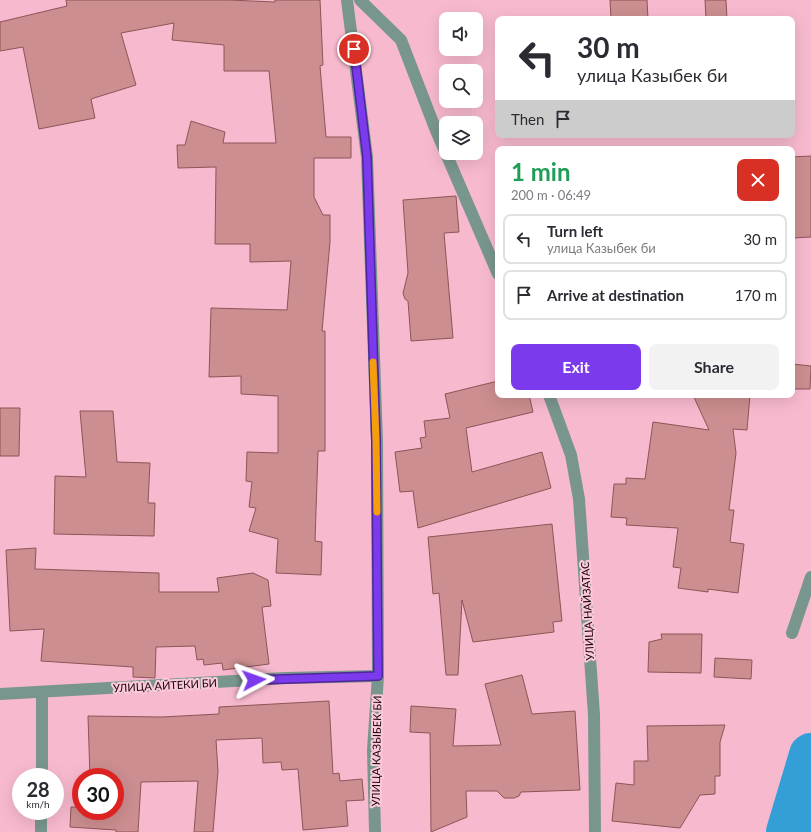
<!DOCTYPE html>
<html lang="en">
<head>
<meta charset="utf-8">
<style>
	:root { --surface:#fff; --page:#f2f2f3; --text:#2b2b33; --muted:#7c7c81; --line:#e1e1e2; --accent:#7c3aed }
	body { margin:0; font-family:Lato,sans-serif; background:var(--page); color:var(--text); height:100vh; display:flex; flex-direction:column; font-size:15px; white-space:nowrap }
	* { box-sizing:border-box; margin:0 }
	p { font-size:13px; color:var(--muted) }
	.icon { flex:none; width:22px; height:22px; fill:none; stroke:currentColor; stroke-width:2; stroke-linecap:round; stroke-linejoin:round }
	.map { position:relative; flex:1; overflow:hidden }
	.panel { position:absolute; left:495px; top:146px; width:300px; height:252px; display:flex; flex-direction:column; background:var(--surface); border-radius:8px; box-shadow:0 4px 16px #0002 }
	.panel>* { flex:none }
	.hud { position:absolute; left:495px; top:16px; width:300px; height:122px; border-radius:8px; box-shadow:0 4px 16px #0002; background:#fff; color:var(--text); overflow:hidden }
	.fabs { position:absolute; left:439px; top:12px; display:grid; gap:8px }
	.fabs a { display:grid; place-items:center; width:44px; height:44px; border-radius:8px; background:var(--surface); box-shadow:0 4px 16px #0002; font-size:20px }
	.speed { position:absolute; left:12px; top:768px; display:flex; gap:8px; font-size:20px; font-weight:700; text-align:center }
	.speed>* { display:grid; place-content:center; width:52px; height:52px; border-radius:50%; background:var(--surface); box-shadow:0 4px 16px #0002; line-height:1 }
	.speed small { font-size:10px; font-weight:400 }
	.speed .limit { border:6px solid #d22; background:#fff; color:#111 }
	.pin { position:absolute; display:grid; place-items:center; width:34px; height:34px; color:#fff; margin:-17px; border:2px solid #fff; border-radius:50%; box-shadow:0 1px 4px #0007 }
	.me { position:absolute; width:44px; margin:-22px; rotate:86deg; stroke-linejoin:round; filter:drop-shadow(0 0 3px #0008) }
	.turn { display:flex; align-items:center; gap:14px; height:84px; padding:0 16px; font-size:18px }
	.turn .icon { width:52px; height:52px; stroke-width:2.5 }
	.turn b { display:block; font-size:28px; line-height:34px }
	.then { display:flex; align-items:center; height:38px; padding:0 16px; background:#0003; gap:8px; font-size:15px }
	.round { display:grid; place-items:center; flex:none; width:42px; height:42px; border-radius:8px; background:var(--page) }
	.summary { display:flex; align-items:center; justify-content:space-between; height:68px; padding:0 16px }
	h1 { font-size:24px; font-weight:700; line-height:30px; color:#1e9e55 }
	.button { display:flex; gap:8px; margin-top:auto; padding:8px 16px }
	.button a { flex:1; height:46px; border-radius:8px; background:var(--accent); color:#fff; font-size:16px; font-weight:700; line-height:46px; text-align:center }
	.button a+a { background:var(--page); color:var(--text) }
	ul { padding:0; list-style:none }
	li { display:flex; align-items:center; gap:12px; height:50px; margin:0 8px 6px; padding:0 8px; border:2px solid var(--line); border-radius:8px }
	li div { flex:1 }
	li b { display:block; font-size:15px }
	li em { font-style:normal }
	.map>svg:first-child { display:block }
</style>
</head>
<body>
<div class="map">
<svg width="811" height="832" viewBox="0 0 811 832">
	<rect width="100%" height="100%" fill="#f7b9ce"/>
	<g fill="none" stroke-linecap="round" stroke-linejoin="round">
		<!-- river -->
		<polyline stroke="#349ed7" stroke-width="44" points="788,832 811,755"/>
	</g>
	<!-- building -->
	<g fill="#cc8e90" stroke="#8d5557">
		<polygon points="66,0 229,0 275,2 275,0 320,0 323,65 320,66 326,137 351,137 351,158 314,158 314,197 323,215 330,215 330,242 322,331 325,331 325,451 318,451 315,541 322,542 321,575 276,573 278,539 249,531 256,508 249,507 252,482 246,481 247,452 278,453 278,396 241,394 241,376 209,377 211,308 287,310 291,261 250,262 250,244 215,244 216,167 178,168 177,145 185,145 191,121 225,132 223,143 276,143 269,71 224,71 224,45 172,40 174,23 121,33 136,85 91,99 95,118 39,129 23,47 0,51 0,22 67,6"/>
		<polygon points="610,0 647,0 648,19 611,19"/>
		<polygon points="705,0 726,0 727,19 706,19"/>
		<polygon points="811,156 811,237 792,238 792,157"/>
		<polygon points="456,196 459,232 444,233 453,338 411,341 408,301 405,299 403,293 408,273 403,200"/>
		<polygon points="792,364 811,366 810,389 792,389"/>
		<polygon points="498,381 498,395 529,395 533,412 466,428 472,472 542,452 551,488 418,528 413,491 400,492 395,452 422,448 420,438 426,437 424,421 450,418 445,394"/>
		<polygon points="693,395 750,395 747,430 733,429 736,453 729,510 734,510 730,542 744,544 738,593 708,589 708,592 678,588 681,568 673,567 678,528 626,525 627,518 611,517 614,484 626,484 626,478 645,479 653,422 709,430"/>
		<polygon points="0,408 20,408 19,456 0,456"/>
		<polygon points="80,411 113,411 117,462 150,463 148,503 155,503 154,536 54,534 55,476 86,477"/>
		<polygon points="552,524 562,621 553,622 554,632 473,642 462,600 458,675 446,675 439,593 433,594 428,537"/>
		<polygon points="36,548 35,569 159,573 159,592 219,592 217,578 253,573 268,580 271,606 262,607 269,664 223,670 222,663 204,665 203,659 197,660 195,646 156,647 155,678 133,677 133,667 41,661 44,629 10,631 6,550"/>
		<polygon points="661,634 702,634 701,673 648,672 649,642 662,639"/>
		<polygon points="715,658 752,660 751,679 714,677"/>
		<polygon points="522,675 532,714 575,711 580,790 521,792 519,796 514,798 504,798 497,791 466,791 467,817 431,832 430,733 410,732 411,706 456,709 453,746 501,745 485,684"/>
		<polygon points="329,701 333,774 339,773 340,781 362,779 364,800 346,801 348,826 303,830 298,769 282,770 281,762 263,763 262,738 216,740 218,771 213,832 194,832 198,781 141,782 138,832 116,832 116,830 70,827 71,807 81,807 81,811 115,811 115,777 90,777 88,716 162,717 219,714 219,707"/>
		<polygon points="725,725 720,742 720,776 715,776 715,794 700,795 680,828 612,821 616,783 634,785 634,761 648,761 647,726"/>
	</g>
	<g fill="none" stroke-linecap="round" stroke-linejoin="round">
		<!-- street -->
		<g stroke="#79968e" stroke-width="12">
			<polyline points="347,0 367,157 377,441 378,676 373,750 375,832"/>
			<polyline points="360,0 401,40 435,128 498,274"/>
			<polyline points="549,395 571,455 579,499 594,715 595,832"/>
			<polyline points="792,633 811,577"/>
			<polyline points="0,694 286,678 378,676"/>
			<polyline points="42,777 42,692"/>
			<polyline points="41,832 41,811"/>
		</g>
	</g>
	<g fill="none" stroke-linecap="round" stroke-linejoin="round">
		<!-- route casing -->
		<g stroke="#51269a" stroke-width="10">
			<polyline id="route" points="254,680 378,676 376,441 367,157 354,49"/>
		</g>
		<!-- route -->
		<use href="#route" stroke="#7c3aed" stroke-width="7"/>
		<!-- slow -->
		<polyline stroke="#f59e0b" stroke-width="7" points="373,362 376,441 377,512"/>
	</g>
	<g text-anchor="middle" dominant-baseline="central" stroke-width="4" stroke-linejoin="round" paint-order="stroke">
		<!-- street labels -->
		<g font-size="11" fill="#18050c" stroke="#fdcadb">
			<text transform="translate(587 611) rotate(-93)">УЛИЦА НАЙЗАТАС</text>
			<text transform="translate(165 685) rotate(-3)">УЛИЦА АЙТЕКИ БИ</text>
			<text transform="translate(376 751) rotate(-89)">УЛИЦА КАЗЫБЕК БИ</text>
		</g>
	</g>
</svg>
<div class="fabs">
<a><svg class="icon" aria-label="sound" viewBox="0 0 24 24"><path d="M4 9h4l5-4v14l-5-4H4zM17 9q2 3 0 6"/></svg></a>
<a><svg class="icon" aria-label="search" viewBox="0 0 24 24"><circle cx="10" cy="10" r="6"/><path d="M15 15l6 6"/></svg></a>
<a><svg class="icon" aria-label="layers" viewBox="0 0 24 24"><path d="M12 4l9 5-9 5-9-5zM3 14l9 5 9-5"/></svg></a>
</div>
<div class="speed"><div>28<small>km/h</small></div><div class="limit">30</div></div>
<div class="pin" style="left:354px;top:49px;background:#d93025"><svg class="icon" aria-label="arrive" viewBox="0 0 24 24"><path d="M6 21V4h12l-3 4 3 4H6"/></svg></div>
<svg class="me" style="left:254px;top:680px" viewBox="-20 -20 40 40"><path d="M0-17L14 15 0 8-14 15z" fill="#7c3aed" stroke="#fff" stroke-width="4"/></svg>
<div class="hud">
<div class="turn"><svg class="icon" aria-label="left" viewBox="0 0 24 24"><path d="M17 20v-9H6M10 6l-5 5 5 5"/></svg><div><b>30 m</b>улица Казыбек би</div></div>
<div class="then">Then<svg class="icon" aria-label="arrive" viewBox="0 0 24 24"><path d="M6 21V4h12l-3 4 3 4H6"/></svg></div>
</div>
<section class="panel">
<div class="summary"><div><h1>1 min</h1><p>200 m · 06:49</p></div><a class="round" style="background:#d93025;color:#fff"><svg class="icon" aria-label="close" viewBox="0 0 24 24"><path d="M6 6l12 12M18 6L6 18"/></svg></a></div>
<ul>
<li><svg class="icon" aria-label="left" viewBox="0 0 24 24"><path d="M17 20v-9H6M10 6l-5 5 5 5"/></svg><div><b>Turn left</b><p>улица Казыбек би</p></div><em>30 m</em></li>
<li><svg class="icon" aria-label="arrive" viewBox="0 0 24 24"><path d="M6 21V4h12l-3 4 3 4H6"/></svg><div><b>Arrive at destination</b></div><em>170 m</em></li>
</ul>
<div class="button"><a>Exit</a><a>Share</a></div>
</section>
</div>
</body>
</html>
